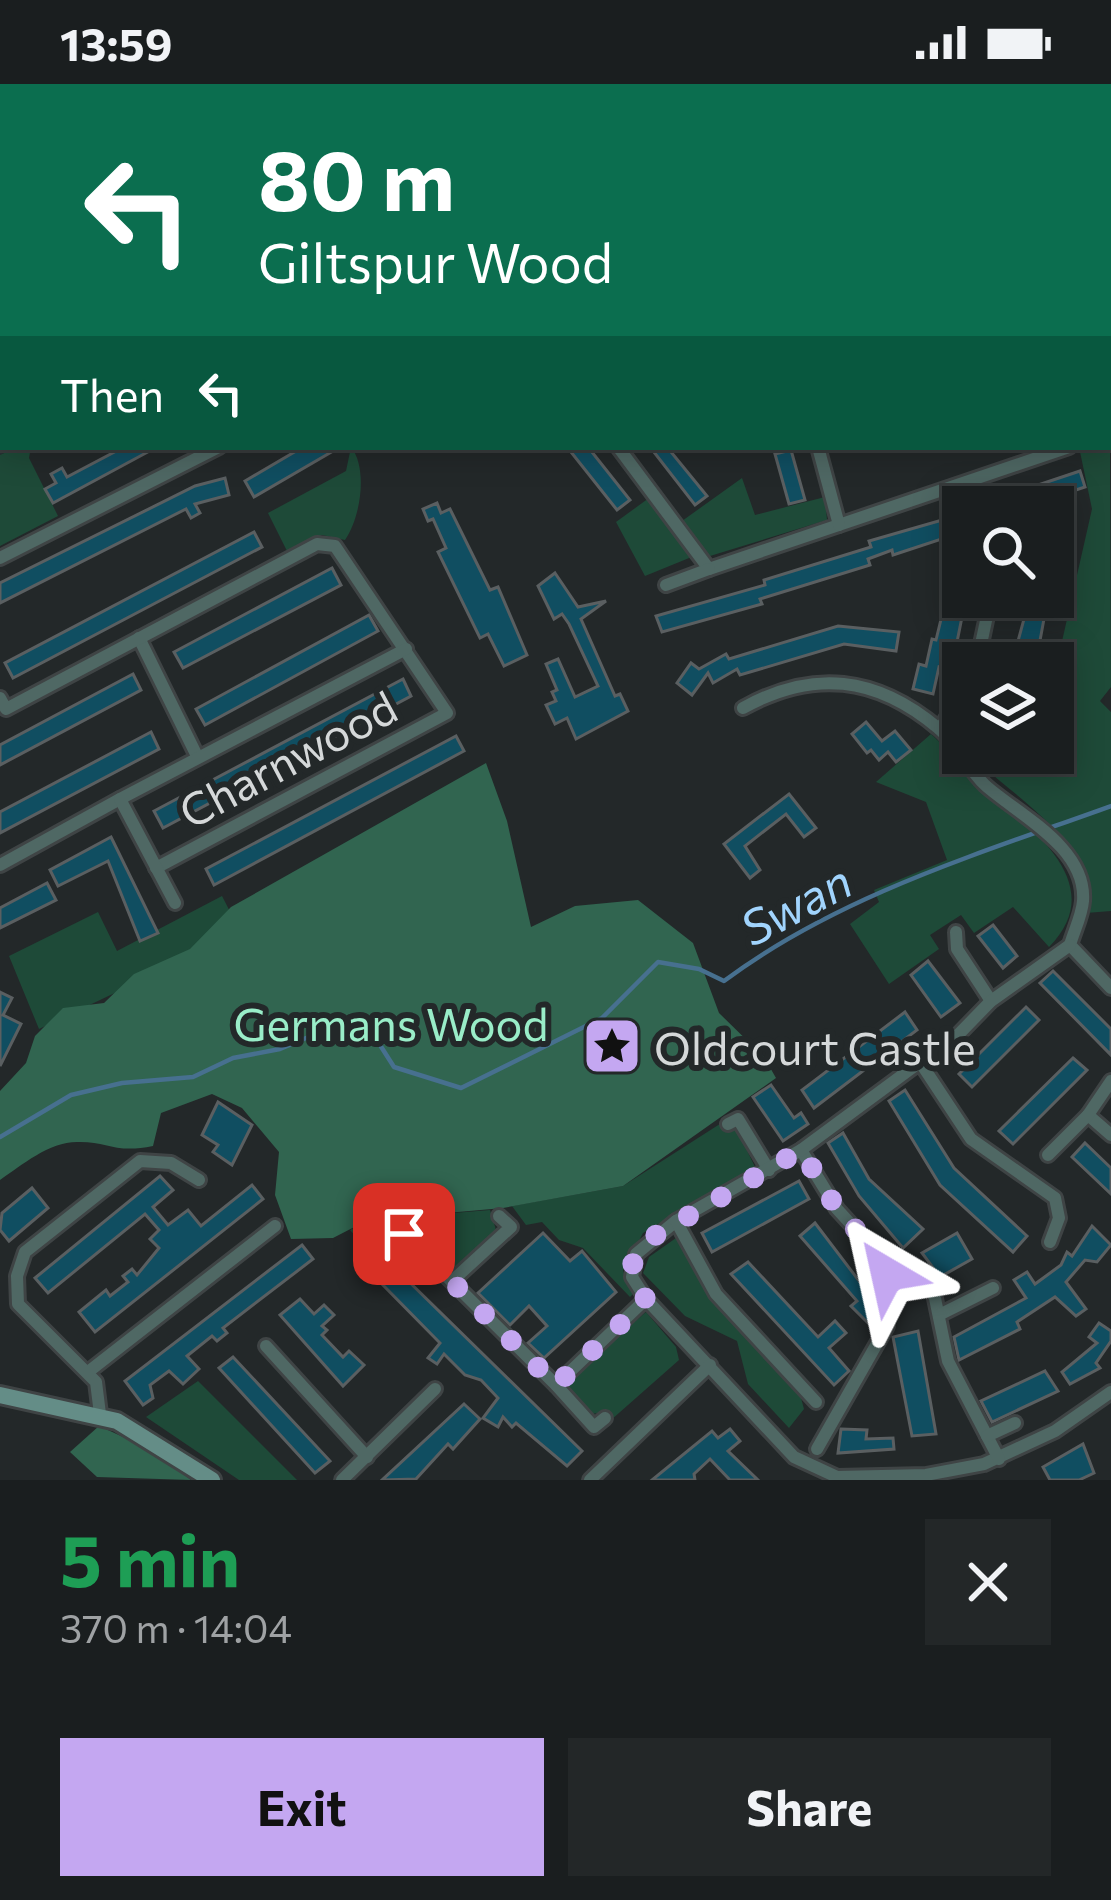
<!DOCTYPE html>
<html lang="en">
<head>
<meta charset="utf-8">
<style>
	:root { --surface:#1a1e1f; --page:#232728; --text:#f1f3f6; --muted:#9fa2a4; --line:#383c3d; --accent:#c4a7f1 }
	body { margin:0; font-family:Commissioner,sans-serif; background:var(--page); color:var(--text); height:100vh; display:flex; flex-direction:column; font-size:45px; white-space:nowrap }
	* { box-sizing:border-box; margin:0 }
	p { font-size:39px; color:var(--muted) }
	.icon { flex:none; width:66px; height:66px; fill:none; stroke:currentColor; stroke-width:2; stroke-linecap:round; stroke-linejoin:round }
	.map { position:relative; height:1396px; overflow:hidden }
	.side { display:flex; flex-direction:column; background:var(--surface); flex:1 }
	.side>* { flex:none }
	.top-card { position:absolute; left:0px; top:0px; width:1113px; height:366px; box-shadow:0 6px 30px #0003,0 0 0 3px var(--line); background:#0b6e4f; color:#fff; overflow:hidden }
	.fabs { position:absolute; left:942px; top:402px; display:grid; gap:24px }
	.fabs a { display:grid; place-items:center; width:132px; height:132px; border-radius:0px; background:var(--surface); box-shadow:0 6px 30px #0003,0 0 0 3px var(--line); font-size:60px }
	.pin { position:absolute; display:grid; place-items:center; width:102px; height:102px; color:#fff; margin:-51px; border-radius:24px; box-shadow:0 6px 18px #0006 }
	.me { position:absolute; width:132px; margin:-66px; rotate:324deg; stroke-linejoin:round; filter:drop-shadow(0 0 9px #0008) }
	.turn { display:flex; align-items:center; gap:42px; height:252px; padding:0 60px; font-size:54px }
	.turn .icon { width:156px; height:156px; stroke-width:2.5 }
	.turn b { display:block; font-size:84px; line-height:102px }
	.then { display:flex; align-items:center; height:114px; padding:0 60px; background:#0003; gap:24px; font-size:45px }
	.round { display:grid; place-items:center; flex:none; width:126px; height:126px; border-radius:0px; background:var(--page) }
	.head { display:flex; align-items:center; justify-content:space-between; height:204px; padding:0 60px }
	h1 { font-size:72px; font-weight:700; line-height:90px; color:#1e9e55 }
	.cta { display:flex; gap:24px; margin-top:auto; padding:24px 60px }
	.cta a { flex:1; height:138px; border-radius:0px; background:var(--accent); color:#111; font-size:48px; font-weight:700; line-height:138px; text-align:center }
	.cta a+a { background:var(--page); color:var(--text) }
	.status { display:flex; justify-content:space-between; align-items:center; height:84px; padding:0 60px; background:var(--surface); direction:ltr }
	.status svg { height:33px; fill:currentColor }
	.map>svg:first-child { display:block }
</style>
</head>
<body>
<div class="status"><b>13:59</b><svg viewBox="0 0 49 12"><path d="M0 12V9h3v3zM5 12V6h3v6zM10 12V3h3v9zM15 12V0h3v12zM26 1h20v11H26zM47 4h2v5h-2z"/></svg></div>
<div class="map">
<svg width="1111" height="1396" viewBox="0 0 1111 1396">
	<rect width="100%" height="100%" fill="#232829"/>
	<!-- built -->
	<polygon fill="#263234" points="0,0 96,0 3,3 3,363 17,363 0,371"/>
	<!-- green -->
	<g fill="#1e4a38">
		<path d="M 1110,362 L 1111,603 L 1100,617 L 1111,628 L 1111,827 L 1086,829 C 1099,758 1011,713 969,669 L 1053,669 L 1053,597 L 1092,425 L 1079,363 Z"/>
		<polygon points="17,363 31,363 29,374 58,432 0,462 0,371"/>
		<path d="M 351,363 C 368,384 361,433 345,456 L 322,451 L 288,469 L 268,429 L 346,387 Z"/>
		<polygon points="742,394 755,431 825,413 827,436 710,472 682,437"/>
		<polygon points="649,414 694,472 645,492 616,438"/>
		<path d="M 931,650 C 950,667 965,687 984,704 C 1031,744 1111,800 1049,863 L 1013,823 L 974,849 L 961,831 L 930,851 L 939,865 L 889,900 L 850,840 L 879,818 L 874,806 L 947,776 L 926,718 L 876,698 Z"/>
		<polygon points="222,812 241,849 39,945 9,872 98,828 117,867"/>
		<polygon points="723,1038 736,1044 755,1083 643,1149 623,1187 633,1210 630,1213 583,1164 559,1156 542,1138 526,1141 512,1122 623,1102"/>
		<polygon points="490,1126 496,1146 456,1184 442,1181 402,1139 379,1157 395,1175 387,1187 350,1146 368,1136"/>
		<polygon points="676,1154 710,1215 801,1314 804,1325 789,1344 748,1300 737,1257 685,1232 643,1189 649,1173"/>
		<polygon points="646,1228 676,1263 679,1276 611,1336 603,1328 592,1330 566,1307 566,1296"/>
		<polygon points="198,1297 297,1396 239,1396 146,1333"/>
	</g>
	<!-- forest -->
	<g fill="#316550">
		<path d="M 486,679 L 507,737 L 531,843 L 575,822 L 638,816 L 693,859 L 719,929 L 764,973 L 776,994 L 623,1102 L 503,1124 L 368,1136 L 333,1154 L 291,1155 L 275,1111 L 279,1068 L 242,1024 L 212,1010 L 161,1029 L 153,1062 C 115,1070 107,1057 77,1058 C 49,1058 22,1081 0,1096 L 0,1007 L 26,979 L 35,952 L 63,924 L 104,919 L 134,890 L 190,865 L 231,823 Z"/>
		<polygon points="99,1342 152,1366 191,1396 97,1393 70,1368"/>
	</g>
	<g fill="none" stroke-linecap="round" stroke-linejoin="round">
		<!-- stream -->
		<path stroke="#47708f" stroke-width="4.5" d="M 0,1053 L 71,1011 L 122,999 L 193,993 L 233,974 L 280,965 L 318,949 L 357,952 L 380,961 L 394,983 L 461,1004 L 602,934 L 658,878 L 699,885 L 724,897 C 838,812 978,770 1111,722"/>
	</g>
	<!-- building -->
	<g fill="#104e61" stroke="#5a5f61" stroke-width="3">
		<polygon points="124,363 157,363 53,419 45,405 56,399 51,390 62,384 67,393"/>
		<polygon points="303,363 340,363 254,413 245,397"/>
		<polygon points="567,363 588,363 630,416 617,426"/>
		<polygon points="650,363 667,363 707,412 695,421"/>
		<polygon points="791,366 805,416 789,420 775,370"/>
		<polygon points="1080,387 1085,403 1024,423 1005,423 1002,413"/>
		<polygon points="225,394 229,411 195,420 200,429 191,434 186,425 0,519 0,499 195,402"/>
		<polygon points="437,419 441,429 450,425 490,506 498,503 527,571 504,582 488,550 480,554 438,468 446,464 433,435 428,437 423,425"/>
		<polygon points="963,430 963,448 893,471 892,466 868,475 870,481 760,515 762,520 662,548 656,532 765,501 764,496 871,463 869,457"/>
		<polygon points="254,448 262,463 13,594 5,579"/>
		<polygon points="963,474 963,528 957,558 952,557 946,585 939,583 933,610 913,605 919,580 926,582 932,555 936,556 943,527 943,475"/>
		<polygon points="332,484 341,501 183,584 174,568"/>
		<polygon points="555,489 578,523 606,517 581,535 615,612 620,610 628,627 576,655 567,634 555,640 546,621 556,617 552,608 557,606 546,580 558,575 575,613 598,602 569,540 562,530 554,535 538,502"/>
		<polygon points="1030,513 1048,513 1039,562 1031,579 1012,579"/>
		<polygon points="369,531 378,547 205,641 196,625"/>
		<polygon points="838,542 899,548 896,567 844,560 740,591 737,585 713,599 708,589 692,611 677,599 691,579 699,585 726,570 729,575"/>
		<polygon points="133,590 141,606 0,681 0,661"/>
		<polygon points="403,595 411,612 163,744 154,727"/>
		<polygon points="866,638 882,657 895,647 911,666 896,678 888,668 879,676 871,666 867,669 852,650"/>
		<polygon points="151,648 159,665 0,749 0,728"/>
		<polygon points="456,652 464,667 214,801 206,785"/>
		<polygon points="789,710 816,744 804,753 786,730 745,762 760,786 750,794 724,760"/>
		<polygon points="111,753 158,849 140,857 108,777 58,802 50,786"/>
		<polygon points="47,799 56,816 0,844 0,824"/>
		<polygon points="993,841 1017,872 1003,884 978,852"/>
		<polygon points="928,877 960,919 941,933 911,891"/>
		<polygon points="1053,887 1111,945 1111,971 1040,899"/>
		<polygon points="0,908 12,914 3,931 21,940 0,982"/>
		<polygon points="1026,923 1039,936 972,1003 959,990"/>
		<polygon points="905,928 917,946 814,1024 802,1006"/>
		<polygon points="1073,974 1087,986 1013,1060 999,1047"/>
		<polygon points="771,1001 794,1034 801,1029 808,1040 783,1057 753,1013"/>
		<polygon points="905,1006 954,1084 1027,1152 1013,1168 940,1101 889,1017"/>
		<polygon points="218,1018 252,1041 232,1081 213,1068 218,1061 202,1051"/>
		<polygon points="843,1049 869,1095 923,1145 903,1164 859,1112 828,1059"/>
		<polygon points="1085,1059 1111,1084 1111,1110 1072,1073"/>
		<polygon points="160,1092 173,1106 153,1123 168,1141 188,1126 201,1142 252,1101 263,1115 95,1248 79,1228 106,1206 110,1212 128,1198 123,1192 132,1185 137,1191 159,1164 150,1155 159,1146 145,1130 48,1209 35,1194"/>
		<polygon points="799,1097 809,1115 712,1168 702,1149"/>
		<polygon points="32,1104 48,1124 9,1157 0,1146 2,1129"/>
		<polygon points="815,1139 882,1227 869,1240 851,1222 857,1217 800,1152"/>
		<polygon points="1092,1142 1111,1161 1097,1178 1085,1176 1066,1198 1086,1225 1076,1232 1055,1213 1017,1238 1020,1245 959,1276 954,1253 1026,1214 1014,1196 1027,1188 1035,1200 1061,1181 1067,1168 1072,1172"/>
		<polygon points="543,1149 570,1177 582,1167 616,1208 544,1274 528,1259 547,1242 529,1222 510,1241 478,1209"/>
		<polygon points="957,1149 972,1175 940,1193 922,1169"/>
		<polygon points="302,1161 313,1175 223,1244 227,1249 217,1257 212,1252 187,1272 199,1285 183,1300 169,1287 150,1301 153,1314 143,1321 125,1297"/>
		<polygon points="748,1178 818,1253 835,1237 846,1249 829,1264 849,1287 834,1301 731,1190"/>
		<polygon points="397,1186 582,1367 567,1382 516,1339 512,1343 503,1333 498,1343 483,1334 498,1314 481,1296 465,1291 444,1270 437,1280 428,1274 440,1259 382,1200"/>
		<polygon points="300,1215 314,1230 324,1221 334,1231 322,1242 327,1246 322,1251 343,1273 349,1267 364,1281 343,1302 280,1231"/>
		<polygon points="1099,1239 1111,1247 1111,1257 1096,1279 1100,1284 1070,1300 1062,1288 1097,1259 1089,1253"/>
		<polygon points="918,1247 936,1350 912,1352 893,1253"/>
		<polygon points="233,1273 330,1377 315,1389 219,1284"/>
		<polygon points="1045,1287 1058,1307 992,1338 981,1317"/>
		<polygon points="464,1320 480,1335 453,1365 448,1360 416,1395 382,1396"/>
		<polygon points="730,1345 740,1357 728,1367 758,1396 730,1396 710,1375 694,1390 695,1396 652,1396 712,1347 718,1354"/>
		<polygon points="841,1345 867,1346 866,1355 893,1354 894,1365 838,1369"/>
		<polygon points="1083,1360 1094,1389 1079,1396 1050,1396 1043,1383"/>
	</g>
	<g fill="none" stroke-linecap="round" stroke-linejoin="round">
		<!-- street casing -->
		<g stroke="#3f4445" stroke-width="18">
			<g id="street">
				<polyline points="294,0 295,3"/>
				<polyline points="479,0 480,3"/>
				<polyline points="866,0 867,3"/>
				<polyline points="1054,0 1055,3"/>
				<polyline points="353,3 359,0"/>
				<polyline points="1110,113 1111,113"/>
				<polyline points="618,363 709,485 1069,363"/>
				<polyline points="818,363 839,441"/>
				<polyline points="0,474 219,363"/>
				<polyline points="666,501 709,485"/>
				<polyline points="139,554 197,672"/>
				<polyline points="977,579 991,513"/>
				<polyline points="0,614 6,625 317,460 335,462 447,629 156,784"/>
				<path d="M 743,624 C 813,585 876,592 938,644 C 957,659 967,684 985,701 C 1017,730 1087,763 1083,817 C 1082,831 1074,847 1070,861 L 1111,904"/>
				<polyline points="940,645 963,607"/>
				<polyline points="0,781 120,715"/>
				<polyline points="175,819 120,715 406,565"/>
				<polyline points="956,848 957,865 991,917"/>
				<polyline points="954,955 991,917 1070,861"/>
				<polyline points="1088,1031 1111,1051"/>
				<polyline points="728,1040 738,1035 769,1086"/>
				<polyline points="801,1066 837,1125 881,1173 887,1190"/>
				<polyline points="1048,1071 1088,1031 1111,997"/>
				<polyline points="676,1137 636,1170 632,1193 646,1215 794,1373 837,1393 926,1391 984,1380 1055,1347 1111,1308"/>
				<polyline points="390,1162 404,1150 556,1301 646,1215"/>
				<polyline points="452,1197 511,1143 499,1132"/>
				<polyline points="932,1200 948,1277 999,1375"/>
				<polyline points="939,1231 993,1204"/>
				<polyline points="266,1262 367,1373"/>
				<polyline points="88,1288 275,1142"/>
				<polyline points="556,1301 594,1343 605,1334"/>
				<polyline points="816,1318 716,1210 676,1137 801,1066 920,978 971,1055 1055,1114 1059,1134 1050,1158"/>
				<polyline points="100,1330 96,1298 18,1220 17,1192 25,1168 140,1077 171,1079 199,1096"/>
				<polyline points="987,1352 1015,1339"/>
				<polyline points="817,1365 887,1242"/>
				<polyline points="342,1396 435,1305"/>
				<polyline points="590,1396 710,1281"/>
			</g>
		</g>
		<!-- secondary casing -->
		<g stroke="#3f4445" stroke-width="22">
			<polyline id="secondary" points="0,1311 117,1337 212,1396"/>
		</g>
		<!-- street -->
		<use href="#street" stroke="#4f6864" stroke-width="12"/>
		<!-- secondary -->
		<use href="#secondary" stroke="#648d87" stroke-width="16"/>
	</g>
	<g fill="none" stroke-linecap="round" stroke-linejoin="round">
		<!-- route -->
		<polyline stroke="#c4a7f1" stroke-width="21" stroke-dasharray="0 37.8" points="404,1150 556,1301 646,1216 631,1183 646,1157 801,1066 837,1125 881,1173 887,1190"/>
	</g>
	<!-- icons -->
	<defs>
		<g id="sight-square" transform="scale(3)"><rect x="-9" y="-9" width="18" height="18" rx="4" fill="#c4a7f1" stroke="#232829"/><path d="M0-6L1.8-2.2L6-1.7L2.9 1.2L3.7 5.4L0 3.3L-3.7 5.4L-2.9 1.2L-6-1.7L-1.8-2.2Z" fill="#111"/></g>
	</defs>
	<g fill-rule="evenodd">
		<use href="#sight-square" x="612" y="962"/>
	</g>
	<g text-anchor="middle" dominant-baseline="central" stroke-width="12" stroke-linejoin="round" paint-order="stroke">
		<!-- street labels -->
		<g font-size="45" fill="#d5d8d9" stroke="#232829">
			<text transform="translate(287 674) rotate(-28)">Charnwood</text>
		</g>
		<!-- park labels -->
		<g font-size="45" fill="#99edc8" stroke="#232829">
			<text x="391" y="938">Germans Wood</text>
		</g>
		<!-- poi labels -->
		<g font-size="45" fill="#d5d8d9" stroke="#232829" text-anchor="start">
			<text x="654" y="962">Oldcourt Castle</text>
		</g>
		<!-- water labels -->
		<g font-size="48" font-style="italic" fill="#a1d4fd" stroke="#232829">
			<text transform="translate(795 819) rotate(-28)">Swan</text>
		</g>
	</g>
</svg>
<div class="fabs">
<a><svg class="icon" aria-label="search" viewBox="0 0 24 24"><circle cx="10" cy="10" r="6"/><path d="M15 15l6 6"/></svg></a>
<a><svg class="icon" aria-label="layers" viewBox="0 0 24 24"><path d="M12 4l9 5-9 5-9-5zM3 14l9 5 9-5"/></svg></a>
</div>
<div class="pin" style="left:404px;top:1150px;background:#d93025"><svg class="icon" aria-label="arrive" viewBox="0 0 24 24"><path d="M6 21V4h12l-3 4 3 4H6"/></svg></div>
<svg class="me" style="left:887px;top:1190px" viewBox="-20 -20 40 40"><path d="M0-17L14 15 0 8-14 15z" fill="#c4a7f1" stroke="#fff" stroke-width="4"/></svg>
<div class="top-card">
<div class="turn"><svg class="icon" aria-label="left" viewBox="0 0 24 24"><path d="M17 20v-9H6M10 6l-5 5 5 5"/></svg><div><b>80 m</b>Giltspur Wood</div></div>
<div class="then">Then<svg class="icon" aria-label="left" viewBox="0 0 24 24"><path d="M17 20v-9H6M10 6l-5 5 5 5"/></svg></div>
</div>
</div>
<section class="side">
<div class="head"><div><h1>5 min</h1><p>370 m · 14:04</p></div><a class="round"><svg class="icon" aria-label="close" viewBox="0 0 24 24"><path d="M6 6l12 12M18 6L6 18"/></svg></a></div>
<div class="cta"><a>Exit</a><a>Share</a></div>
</section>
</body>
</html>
